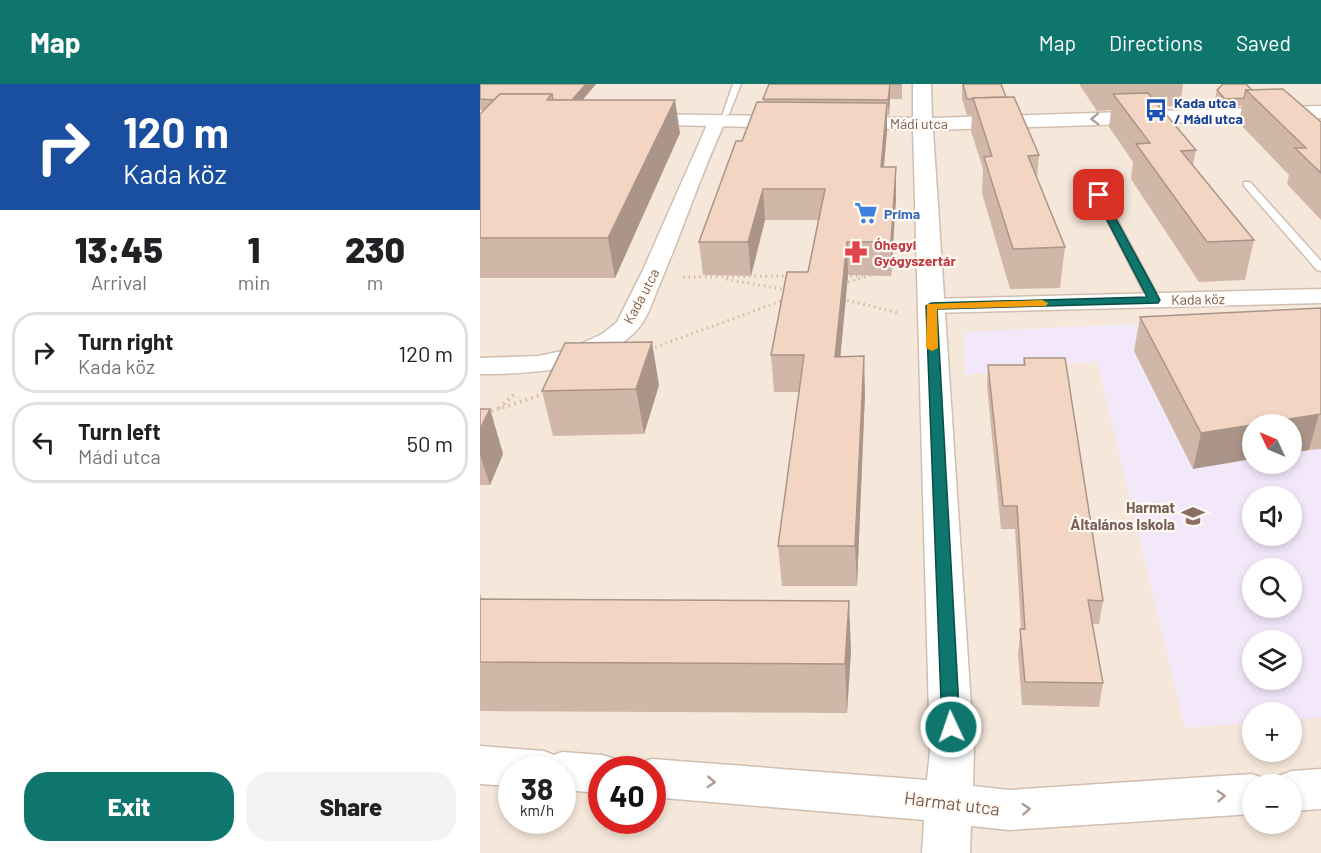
<!DOCTYPE html>
<html lang="en">
<head>
<meta charset="utf-8">
<style>
	:root { --surface:#fff; --page:#f2f2f2; --text:#202124; --muted:#757577; --line:#e0e0e0; --accent:#0f766e }
	body { margin:0; font-family:Barlow,sans-serif; background:var(--page); color:var(--text); height:100vh; display:flex; flex-direction:column; font-size:22px; white-space:nowrap }
	* { box-sizing:border-box; margin:0 }
	p { font-size:20px; color:var(--muted) }
	.icon { flex:none; width:33px; height:33px; fill:none; stroke:currentColor; stroke-width:2; stroke-linecap:round; stroke-linejoin:round }
	.map { position:relative; flex:1; overflow:hidden }
	.drawer { display:flex; flex-direction:column; background:var(--surface); width:480px }
	.drawer>* { flex:none }
	.banner { background:#1a4fa0; color:#fff; overflow:hidden }
	.needle { width:39px; rotate:314deg }
	.fabs { position:absolute; left:762px; top:330px; display:grid; gap:12px }
	.fabs a { display:grid; place-items:center; width:60px; height:60px; border-radius:50%; background:var(--surface); box-shadow:0 3px 9px #0003; font-size:30px }
	.speed { position:absolute; left:18px; top:672px; display:flex; gap:12px; font-size:30px; font-weight:700; text-align:center }
	.speed>* { display:grid; place-content:center; width:78px; height:78px; border-radius:50%; background:var(--surface); box-shadow:0 3px 9px #0003; line-height:1 }
	.speed small { font-size:15px; font-weight:400 }
	.speed .limit { border:9px solid #d22; background:#fff; color:#111 }
	.pin { position:absolute; display:grid; place-items:center; width:51px; height:51px; color:#fff; margin:-26px; border-radius:12px; box-shadow:0 3px 9px #0006 }
	.me { position:absolute; width:66px; margin:-33px; rotate:357deg; stroke-linejoin:round; filter:drop-shadow(0 0 4px #0008) }
	.turn { display:flex; align-items:center; gap:21px; height:126px; padding:0 24px; font-size:27px }
	.turn .icon { width:78px; height:78px; stroke-width:2.5 }
	.turn b { display:block; font-size:42px; line-height:51px }
	.eta { display:flex; justify-content:space-evenly; align-items:center; height:102px; text-align:center }
	.eta b { font-size:36px; font-weight:800; line-height:42px }
	.cta { display:flex; gap:12px; margin-top:auto; padding:12px 24px }
	.cta a { flex:1; height:69px; border-radius:24px; background:var(--accent); color:#fff; font-size:24px; font-weight:800; line-height:69px; text-align:center }
	.cta a+a { background:var(--page); color:var(--text) }
	ul { padding:0; list-style:none }
	li { display:flex; align-items:center; gap:18px; height:81px; margin:0 12px 9px; padding:0 12px; border:3px solid var(--line); border-radius:24px }
	li div { flex:1 }
	li b { display:block; font-size:22px }
	li em { font-style:normal }
	header { display:flex; align-items:center; gap:36px; box-sizing:border-box; height:84px; padding:0 30px; background:var(--accent); color:#fff }
	header strong { font-size:28px }
	nav { display:flex; gap:33px; margin-inline-start:auto; font-size:21px }
	main { display:flex; flex:1; min-height:0 }
	.map>svg:first-child { display:block }
</style>
</head>
<body>
<header>
<strong>Map</strong>
<nav><a>Map</a><a>Directions</a><a>Saved</a></nav>
</header>
<main>
<section class="drawer">
<div class="banner">
<div class="turn"><svg class="icon" aria-label="right" viewBox="0 0 24 24"><path d="M7 20v-9h11M14 6l5 5-5 5"/></svg><div><b>120 m</b>Kada köz</div></div>
</div>
<div class="eta">
<div><b>13:45</b><p>Arrival</p></div>
<div><b>1</b><p>min</p></div>
<div><b>230</b><p>m</p></div>
</div>
<ul>
<li><svg class="icon" aria-label="right" viewBox="0 0 24 24"><path d="M7 20v-9h11M14 6l5 5-5 5"/></svg><div><b>Turn right</b><p>Kada köz</p></div><em>120 m</em></li>
<li><svg class="icon" aria-label="left" viewBox="0 0 24 24"><path d="M17 20v-9H6M10 6l-5 5 5 5"/></svg><div><b>Turn left</b><p>Mádi utca</p></div><em>50 m</em></li>
</ul>
<div class="cta"><a>Exit</a><a>Share</a></div>
</section>
<div class="map">
<svg width="841" height="769" viewBox="0 0 841 769">
	<rect width="100%" height="100%" fill="#fdf6ec"/>
	<!-- residential -->
	<path fill="#f5e8da" fill-rule="evenodd" d="M 0,0 L 841,0 L 841,769 L 0,769 ZM 772,340 L 812,340 L 812,380 L 772,380 ZM 772,412 L 812,412 L 812,452 L 772,452 ZM 772,484 L 812,484 L 812,524 L 772,524 ZM 772,556 L 812,556 L 812,596 L 772,596 ZM 772,628 L 812,628 L 812,668 L 772,668 ZM 32,686 L 82,686 L 82,736 L 32,736 ZM 122,686 L 172,686 L 172,736 L 122,736 ZM 772,700 L 812,700 L 812,740 L 772,740 Z"/>
	<!-- education -->
	<path fill="#f3e8fa" fill-rule="evenodd" d="M 841,231 L 841,633 L 812,636 L 812,628 L 772,628 L 772,639 L 705,644 L 617,277 L 486,291 L 483,248 ZM 772,340 L 812,340 L 812,380 L 772,380 ZM 772,412 L 812,412 L 812,452 L 772,452 ZM 772,484 L 812,484 L 812,524 L 772,524 ZM 772,556 L 812,556 L 812,596 L 772,596 Z"/>
	<g fill="none" stroke-linecap="round" stroke-linejoin="round">
		<!-- service casing -->
		<g stroke="#d1beb0" stroke-width="3">
			<g id="service">
				<polygon points="253,0 261,0 249,30 242,32"/>
				<polygon points="764,98 770,98 841,177 841,187 837,186 764,102"/>
				<polygon points="619,108 624,111 680,216 678,219 674,220 668,216 614,111"/>
			</g>
		</g>
		<!-- minor casing -->
		<g stroke="#d1beb0" stroke-width="3">
			<g id="minor">
				<path d="M 236,33 L 245,38 C 220,92 202,149 178,204 C 172,219 167,236 155,248 C 116,287 52,290 0,290 L 0,274 L 58,272 L 87,266 L 122,250 L 137,238 L 163,186 L 230,34 Z"/>
				<polygon points="841,205 841,219 451,229 442,227 439,222 442,217 451,215"/>
			</g>
		</g>
		<!-- tertiary casing -->
		<g stroke="#d1beb0" stroke-width="3">
			<g id="tertiary">
				<polygon points="433,0 451,0 452,34 841,22 841,34 453,46 494,667 493,702 529,706 772,690 788,696 790,700 772,700 772,730 529,746 491,742 490,769 442,769 444,736 172,713 172,686 153,686 156,680 172,675 447,696 450,667 433,45 363,45 353,39 363,33 433,34"/>
				<polygon points="153,30 314,32 324,38 314,44 146,40 144,36"/>
				<polygon points="0,662 64,667 74,671 82,668 122,671 138,676 142,686 122,686 122,709 82,706 82,686 32,686 32,702 0,700"/>
				<polygon points="841,685 841,725 812,727 812,700 792,700 796,693 812,687"/>
			</g>
		</g>
		<!-- path-far1 -->
		<g stroke="#d9b8a5" stroke-width="3" stroke-dasharray="1.5 4" stroke-linecap="butt">
			<polyline points="365,192 384,192"/>
			<polyline points="203,193 309,192"/>
			<polyline points="246,195 307,206"/>
			<polyline points="363,200 391,191"/>
			<polyline points="362,215 419,229"/>
			<polyline points="170,265 304,216"/>
		</g>
		<!-- path -->
		<g stroke="#d9b8a5" stroke-width="4" stroke-dasharray="1.5 4.5" stroke-linecap="butt">
			<polyline points="19,324 36,309"/>
			<polyline points="0,331 67,309"/>
		</g>
		<!-- service -->
		<use href="#service" fill="#fff" fill-rule="evenodd"/>
		<!-- minor -->
		<use href="#minor" fill="#fff" fill-rule="evenodd"/>
		<!-- tertiary -->
		<use href="#tertiary" fill="#fff" fill-rule="evenodd"/>
	</g>
	<!-- wall -->
	<g fill="#d1b7a8">
		<polygon points="0,0 116,0 103,16 200,49 135,194 0,194 0,30 4,26 0,26"/>
		<polygon points="289,0 422,0 422,15 410,15 409,31 407,31 407,47 404,83 416,83 416,114 411,192 368,191 360,273 385,309 377,502 302,502 298,462 319,308 294,308 291,271 328,188 338,136 285,136 271,192 223,191 219,158 262,57 284,18 283,15"/>
		<polygon points="482,0 526,13 559,71 557,95 585,163 580,204 530,205 502,109 503,85 491,47 492,31 487,31 482,15"/>
		<polygon points="599,0 703,0 700,22 679,22 716,66 713,81 774,156 765,196 719,198 651,95 653,78 629,43 631,26 617,27"/>
		<polygon points="737,6 772,6 841,38 841,136 807,100 809,91 759,39 762,22 744,23 735,14"/>
		<polygon points="841,224 841,365 829,366 812,369 812,340 713,385 654,267 660,233"/>
		<polygon points="544,274 623,517 619,540 612,540 623,599 619,623 542,621 538,569 541,545 535,445 521,445 507,302 508,281 543,281"/>
		<polygon points="179,301 164,350 73,352 62,307"/>
		<polygon points="0,325 10,325 23,370 10,401 0,401"/>
		<polygon points="0,509 2,515 371,566 367,629 0,627"/>
	</g>
	<!-- shaded-wall -->
	<g fill="#aa9588">
		<polygon points="106,0 116,0 93,27 91,17"/>
		<polygon points="410,0 410,15 409,31 408,16"/>
		<polygon points="195,16 200,49 135,194 128,154"/>
		<polygon points="407,19 407,47 401,114 401,83"/>
		<polygon points="416,83 416,114 411,192 411,158"/>
		<polygon points="283,105 285,136 271,192 268,158"/>
		<polygon points="367,158 368,191 357,309 355,273"/>
		<polygon points="172,258 179,301 164,350 156,305"/>
		<polygon points="384,272 385,309 377,502 375,462"/>
		<polygon points="10,325 23,370 10,401 0,371 0,345"/>
		<polygon points="839,330 829,366 812,369 812,340 774,340"/>
		<polygon points="772,341 772,375 713,385 721,349"/>
		<polygon points="369,517 371,566 367,629 365,580"/>
	</g>
	<!-- building -->
	<g fill="#f3d5c3" stroke="#aa9588" stroke-width="1.5">
		<polygon points="0,0 106,0 92,16 73,16 72,10 20,10 14,16 0,15"/>
		<polygon points="289,0 422,0 410,0 408,16 283,15"/>
		<polygon points="483,0 521,0 526,13 493,14 493,15 487,15"/>
		<polygon points="743,0 766,0 772,6 766,6 764,14 745,15 737,6"/>
		<polygon points="803,5 841,38 841,89 815,64 826,64 766,6"/>
		<polygon points="668,9 716,66 701,67 774,156 727,158 656,60 670,59 633,10"/>
		<polygon points="20,10 72,10 67,16 195,16 128,154 0,154 0,30"/>
		<polygon points="534,13 559,71 548,72 585,163 533,165 504,73 512,72 493,14"/>
		<polygon points="277,18 407,19 401,83 416,83 411,158 367,158 355,273 384,272 375,462 298,462 324,271 291,271 307,188 328,188 345,105 283,105 268,158 219,158 256,57 262,57"/>
		<polygon points="841,224 841,330 721,349 660,233"/>
		<polygon points="172,258 156,305 62,307 85,259"/>
		<polygon points="544,274 585,274 623,517 608,516 623,599 545,598 540,545 545,545 537,422 523,422 508,281 545,281"/>
		<polygon points="0,325 10,325 0,345"/>
		<polygon points="0,515 369,517 365,580 0,578"/>
	</g>
	<!-- one-way arrows -->
	<defs><path id="oneway-chevron" d="M-2-3.5L2.5 0L-2 3.5" fill="none" stroke-width="1.6" stroke-linecap="round" stroke-linejoin="round" transform="scale(1.5)"/></defs>
	<g stroke="#af9d94">
		<use href="#oneway-chevron" transform="translate(615 35) rotate(178)"/>
		<use href="#oneway-chevron" transform="translate(231 698) rotate(4)"/>
		<use href="#oneway-chevron" transform="translate(741 712) rotate(-4)"/>
		<use href="#oneway-chevron" transform="translate(546 725) rotate(-4)"/>
	</g>
	<!-- route -->
	<polygon fill="#0f766e" stroke="#0a4d48" stroke-width="1.5" points="619,108 623,111 680,216 678,219 457,225 480,643 477,648 471,650 464,648 462,643 446,222 451,219 667,213 614,111"/>
	<!-- slow -->
	<polygon fill="#f59e0b" points="562,216 568,219 566,222 457,225 458,264 452,267 446,264 447,220"/>
	<!-- icons -->
	<defs>
		<g id="bus-bare" transform="scale(1.8)"><path d="M-5-6H5V4H4V6H2V4H-2V6H-4V4H-5ZM-3.5-4V0h7V-4ZM-3.5 1.2v1.5H-2V1.2ZM2 1.2v1.5H3.5V1.2Z" fill="#1a4fb4" stroke="#fffaf3" stroke-width="2.5" paint-order="stroke"/></g>
		<g id="supermarket-bare" transform="scale(1.8)"><path d="M-6-5.5h2.5l.6 2H6L4.5 2H-2.5L-4.4-4H-6ZM-1.5 3.2a1.3 1.3 0 1 0 .1 0ZM3 3.2a1.3 1.3 0 1 0 .1 0Z" fill="#3f7fe0" stroke="#fffaf3" stroke-width="2.5" paint-order="stroke"/></g>
		<g id="pharmacy-bare" transform="scale(1.8)"><path d="M-2-6h4v4h4v4h-4v4h-4v-4h-4v-4h4Z" fill="#e0444e" stroke="#fffaf3" stroke-width="2.5" paint-order="stroke"/></g>
		<g id="school-bare" transform="scale(1.8)"><path d="M0-5L7-2L0 1L-7-2ZM-4 1L0 2.5L4 1V4Q0 6-4 4Z" fill="#8d6e63" stroke="#fffaf3" stroke-width="2.5" paint-order="stroke"/></g>
	</defs>
	<g fill-rule="evenodd">
		<use href="#bus-bare" x="676" y="26"/>
		<use href="#supermarket-bare" x="386" y="129"/>
		<use href="#pharmacy-bare" x="376" y="168"/>
		<use href="#school-bare" x="713" y="432"/>
	</g>
	<g text-anchor="middle" dominant-baseline="central" stroke-width="4.5" stroke-linejoin="round" paint-order="stroke">
		<!-- far-transit labels -->
		<g font-size="14" font-weight="bold" fill="#164399" stroke="#fffaf3" text-anchor="start">
			<text x="694" y="18">Kada utca<tspan x="694" dy="16">/ Mádi utca</tspan></text>
		</g>
		<!-- far-street labels -->
		<g font-size="14" fill="#7a5c4d" stroke="#fffaf3">
			<text x="439" y="39">Mádi utca</text>
			<text transform="translate(161 212) rotate(-62)">Kada utca</text>
			<text transform="translate(718 215) rotate(-1)">Kada köz</text>
		</g>
		<!-- far-shop labels -->
		<g font-size="14" font-weight="bold" fill="#366cbe" stroke="#fffaf3" text-anchor="start">
			<text x="404" y="129">Príma</text>
		</g>
		<!-- far-health labels -->
		<g font-size="14" font-weight="bold" fill="#be3a42" stroke="#fffaf3" text-anchor="start">
			<text x="394" y="160">Óhegyi<tspan x="394" dy="16">Gyógyszertár</tspan></text>
		</g>
		<!-- education labels -->
		<g font-size="15" font-weight="bold" fill="#785e54" stroke="#fffaf3" text-anchor="end">
			<text x="695" y="423">Harmat<tspan x="695" dy="17">Általános Iskola</tspan></text>
		</g>
		<!-- near-street labels -->
		<g font-size="18" fill="#7a5c4d" stroke="#fffaf3">
			<text transform="translate(472 719) rotate(7)">Harmat utca</text>
		</g>
	</g>
</svg>
<div class="fabs">
<a><svg class="needle" viewBox="-14 -14 28 28"><path d="M0-13l5 13h-10z" fill="#e53935"/><path d="M0 13l5-13h-10z" fill="#757577"/></svg></a>
<a><svg class="icon" aria-label="sound" viewBox="0 0 24 24"><path d="M4 9h4l5-4v14l-5-4H4zM17 9q2 3 0 6"/></svg></a>
<a><svg class="icon" aria-label="search" viewBox="0 0 24 24"><circle cx="10" cy="10" r="6"/><path d="M15 15l6 6"/></svg></a>
<a><svg class="icon" aria-label="layers" viewBox="0 0 24 24"><path d="M12 4l9 5-9 5-9-5zM3 14l9 5 9-5"/></svg></a>
<a>+</a>
<a>−</a>
</div>
<div class="speed"><div>38<small>km/h</small></div><div class="limit">40</div></div>
<div class="pin" style="left:619px;top:111px;background:#d93025"><svg class="icon" aria-label="arrive" viewBox="0 0 24 24"><path d="M6 21V4h12l-3 4 3 4H6"/></svg></div>
<svg class="me" style="left:471px;top:643px" viewBox="-20 -20 40 40"><circle r="17" fill="#0f766e" stroke="#fff" stroke-width="3"/><path d="M0-11L8 9 0 5-8 9z" fill="#fff"/></svg>
</div>
</main>
</body>
</html>
